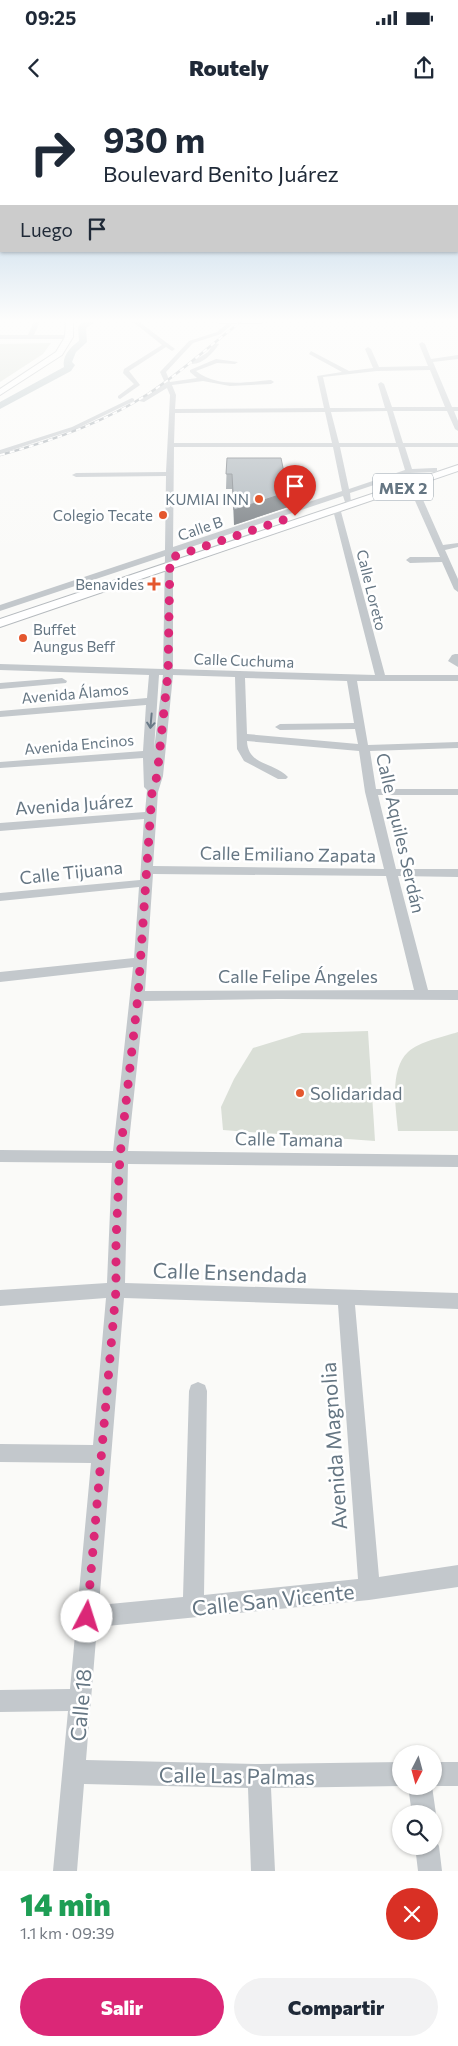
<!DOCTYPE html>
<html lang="es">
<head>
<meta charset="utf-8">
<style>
	:root { --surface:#fff; --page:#f2f2f3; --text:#1f2937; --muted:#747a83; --accent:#db2777 }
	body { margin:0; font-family:Commissioner,sans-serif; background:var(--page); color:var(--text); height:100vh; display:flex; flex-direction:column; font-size:19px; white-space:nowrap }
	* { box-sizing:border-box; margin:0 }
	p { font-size:16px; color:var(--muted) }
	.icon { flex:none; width:28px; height:28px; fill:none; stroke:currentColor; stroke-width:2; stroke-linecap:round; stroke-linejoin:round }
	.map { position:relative; height:1771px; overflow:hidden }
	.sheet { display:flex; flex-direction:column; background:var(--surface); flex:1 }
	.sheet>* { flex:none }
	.hud { position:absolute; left:0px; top:0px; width:459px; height:152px; box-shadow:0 1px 4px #0004; background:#fff; color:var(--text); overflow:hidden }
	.needle { width:32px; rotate:186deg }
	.tools { position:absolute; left:392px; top:1645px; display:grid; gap:10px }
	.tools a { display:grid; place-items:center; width:50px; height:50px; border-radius:50%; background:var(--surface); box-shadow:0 1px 4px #0004; font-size:25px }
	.pin { position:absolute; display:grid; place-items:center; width:42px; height:42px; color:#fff; margin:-51px -21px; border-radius:50% 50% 50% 0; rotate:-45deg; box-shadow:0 0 5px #0007 }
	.pin .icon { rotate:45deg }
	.me { position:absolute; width:55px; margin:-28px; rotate:5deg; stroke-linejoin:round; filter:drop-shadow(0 0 4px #0008) }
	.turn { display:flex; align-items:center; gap:18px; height:105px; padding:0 20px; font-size:22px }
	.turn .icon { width:65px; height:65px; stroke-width:2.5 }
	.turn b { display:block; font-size:35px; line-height:42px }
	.then { display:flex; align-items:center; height:48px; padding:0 20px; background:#0003; gap:10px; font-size:19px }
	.round { display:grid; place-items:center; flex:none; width:52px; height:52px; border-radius:26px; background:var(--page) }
	.overview { display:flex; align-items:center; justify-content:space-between; height:85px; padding:0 20px }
	h1 { font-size:30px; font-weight:800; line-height:38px; color:#1e9e55 }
	.action { display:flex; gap:10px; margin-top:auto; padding:10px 20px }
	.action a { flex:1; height:58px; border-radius:30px; background:var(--accent); color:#fff; font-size:20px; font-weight:800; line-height:58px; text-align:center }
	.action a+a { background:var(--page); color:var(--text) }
	.status { display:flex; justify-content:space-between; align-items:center; height:35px; padding:0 25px; background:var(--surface); direction:ltr }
	.status svg { height:14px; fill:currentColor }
	header { display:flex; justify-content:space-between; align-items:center; height:65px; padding:0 20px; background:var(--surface); font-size:22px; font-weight:800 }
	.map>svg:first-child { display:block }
</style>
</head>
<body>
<div class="status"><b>09:25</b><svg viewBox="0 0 49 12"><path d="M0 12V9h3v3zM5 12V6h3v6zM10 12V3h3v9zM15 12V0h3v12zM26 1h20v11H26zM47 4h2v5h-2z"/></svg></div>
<header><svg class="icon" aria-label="back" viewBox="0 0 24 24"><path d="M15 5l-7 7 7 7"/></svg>Routely<svg class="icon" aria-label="share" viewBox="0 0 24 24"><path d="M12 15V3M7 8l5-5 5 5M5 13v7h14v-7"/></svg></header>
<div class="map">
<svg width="458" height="1771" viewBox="0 0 458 1771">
	<rect width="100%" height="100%" fill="#fafaf8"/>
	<!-- green -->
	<g fill="#dadfd7">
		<polygon points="51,243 43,254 0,282 0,244"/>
		<polygon points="368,931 375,1041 223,1030 221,1007 234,979 253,948 302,933"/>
		<path d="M 458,932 L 458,1031 L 398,1031 C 396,1008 389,970 408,952 C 420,941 443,937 458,932 Z"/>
	</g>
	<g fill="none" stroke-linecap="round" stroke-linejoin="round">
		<!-- river -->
		<path fill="#bbc7cb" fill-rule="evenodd" d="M 84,221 L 94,223 L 86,228 L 87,242 L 76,252 L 72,262 L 75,265 L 71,271 L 0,309 L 0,302 L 64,267 C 62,257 69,248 79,241 L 78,227 Z"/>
		<!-- major casing -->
		<g stroke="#b5babe" stroke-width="2">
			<g id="major">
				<polygon points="66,221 73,221 73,237 62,255 0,295 0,289 56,252 65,237"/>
				<polygon points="216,221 264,221 261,223 219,223"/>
				<polygon points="458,365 458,371 0,527 0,519"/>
			</g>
		</g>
		<!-- minor -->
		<g fill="#c3c8cc" fill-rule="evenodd">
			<polygon points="34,221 40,221 34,235 69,235 72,237 69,239 0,239 0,235 28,235"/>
			<polygon points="132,221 138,221 175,249 172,251 166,247 129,271 140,285 120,299 118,298 118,296 134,284 123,273 124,269 162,245"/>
			<path d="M 230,221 L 236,221 L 221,234 L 193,243 L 166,272 L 170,282 L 197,278 L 190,272 L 190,270 L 216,259 L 238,262 L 235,264 L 217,263 L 196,271 C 218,288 246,282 271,280 L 274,282 L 271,284 L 230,286 L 203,281 L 172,285 L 176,295 L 175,309 L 324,308 L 317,276 L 342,272 L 309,254 L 311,251 L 349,271 L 373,268 L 365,249 L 368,247 L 371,249 L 379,267 L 428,266 L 419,244 L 422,242 L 425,244 L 431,259 L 458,255 L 458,259 L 433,262 L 452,307 L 458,307 L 458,311 L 454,311 L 458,321 L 458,331 L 455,329 L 447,311 L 393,311 L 403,343 L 458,343 L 458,347 L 405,347 L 412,369 L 434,368 L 437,368 L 437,372 L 410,373 L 350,393 L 351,402 L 345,402 L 343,396 L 173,453 L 173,569 L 375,575 L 333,410 L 340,408 L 385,575 L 458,575 L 458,581 L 357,581 L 368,645 L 458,642 L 458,648 L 370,651 L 376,689 L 458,689 L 458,695 L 378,695 L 396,769 L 458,769 L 458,777 L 398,776 L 428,890 L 458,890 L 458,900 L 279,899 L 144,901 L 128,1051 L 458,1055 L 458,1067 L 128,1064 L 125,1183 L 458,1193 L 458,1209 L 355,1205 L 379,1477 L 458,1465 L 458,1487 L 369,1500 L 97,1527 L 86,1660 L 259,1664 L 401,1662 L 401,1686 L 271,1688 L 275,1771 L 251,1771 L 248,1688 L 84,1684 L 77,1771 L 53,1771 L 68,1611 L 0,1612 L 0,1590 L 70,1589 L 91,1363 L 0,1362 L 0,1344 L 93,1345 L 106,1198 L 0,1206 L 0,1190 L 107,1183 L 112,1063 L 0,1062 L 0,1050 L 113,1051 L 133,867 L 0,882 L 0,872 L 134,858 L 139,787 L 0,801 L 0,793 L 140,780 L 144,719 L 0,731 L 0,723 L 145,712 L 147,690 L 144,687 L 143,658 L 0,668 L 0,662 L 143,651 L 146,605 L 0,617 L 0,611 L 147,598 L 149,575 L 0,570 L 0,564 L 163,569 L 165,456 L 0,511 L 0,505 L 165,450 L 166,376 L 76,377 L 72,375 L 76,373 L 166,372 L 170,295 L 167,288 L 144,302 L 139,301 L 165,283 L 160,272 L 189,241 L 217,232 ZM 430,270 L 445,307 L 392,307 L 384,284 L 381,282 L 378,284 L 385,308 L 330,308 L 323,277 L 377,271 ZM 387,311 L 396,343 L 339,343 L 331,312 ZM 325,312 L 332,343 L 174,343 L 175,313 ZM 174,347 L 333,347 L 342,391 L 173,447 ZM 340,347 L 398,347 L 405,370 L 349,389 ZM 159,575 L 163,575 L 154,650 ZM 173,575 L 235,577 L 237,649 L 244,661 L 278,679 L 286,679 L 288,677 C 274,662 248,666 247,641 L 359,651 L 365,692 L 384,769 L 153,766 L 158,692 L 163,676 ZM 245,578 L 347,581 L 354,623 L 280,624 L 275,627 L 280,630 L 355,629 L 358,644 L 247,634 ZM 153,774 L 386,776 L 414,890 L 145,891 ZM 124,1198 L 338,1205 L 358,1479 L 204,1495 L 207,1291 L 205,1285 L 198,1282 L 191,1285 L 189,1291 L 183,1497 L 99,1505 Z"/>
			<path d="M 214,243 L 219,244 C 213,253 203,264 192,264 L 192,262 L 208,252 Z"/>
			<polygon points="132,298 134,299 134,301 76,329 0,354 0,350 72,327"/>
			<polygon points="402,378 408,378 420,393 443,445 458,443 458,447 445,450 458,479 458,492 454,489 442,462 410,463 406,460 410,457 440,457 412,394 401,380"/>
			<polygon points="455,554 458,554 458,567 448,561 452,555"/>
			<polygon points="62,578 67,581 66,583 0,589 0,583"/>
			<rect x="434" y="1662" width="24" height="24"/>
			<polygon points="408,1686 432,1686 436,1714 434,1720 434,1714 412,1714"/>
			<polygon points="434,1737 439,1746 442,1771 418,1771 415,1746 434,1746"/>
		</g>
		<!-- major -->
		<use href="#major" fill="#fff" fill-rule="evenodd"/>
		<!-- rail casing -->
		<g stroke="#a2aab0" stroke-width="2.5">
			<path id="rail" d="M 0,355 C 52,341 103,323 148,294 C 182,272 210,245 242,221"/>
		</g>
		<!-- rail -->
		<use href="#rail" stroke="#fff" stroke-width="2" stroke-dasharray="5" stroke-linecap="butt"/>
	</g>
	<!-- wall -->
	<polygon fill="#929a9f" points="227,358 288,392 288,407 234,425 232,389 226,389"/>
	<!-- shaded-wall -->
	<polygon fill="#777d82" points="288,392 288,407 234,425 234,410"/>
	<!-- building -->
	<polygon fill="#aab3b9" stroke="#777d82" points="227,358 281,358 288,392 234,410 232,374 226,374"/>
	<!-- one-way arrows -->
	<defs><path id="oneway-shaft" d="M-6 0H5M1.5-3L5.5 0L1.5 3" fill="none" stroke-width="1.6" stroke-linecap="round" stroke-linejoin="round" transform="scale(1.25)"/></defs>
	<use stroke="#6a7a87" href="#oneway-shaft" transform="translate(151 621) rotate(95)"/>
	<!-- sky -->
	<linearGradient id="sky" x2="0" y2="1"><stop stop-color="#96bcdc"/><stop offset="0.47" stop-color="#fdfdfc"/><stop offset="1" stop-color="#fdfdfc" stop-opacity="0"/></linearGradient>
	<rect width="458" height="469" fill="url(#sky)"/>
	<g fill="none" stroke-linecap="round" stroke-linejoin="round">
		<!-- route -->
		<polyline stroke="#db2777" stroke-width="9" stroke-dasharray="0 16.2" points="87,1517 116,1190 116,1140 120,1056 138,896 152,692 157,676 168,573 170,458 295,416"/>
	</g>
	<!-- markers -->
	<g fill="#e4572e" stroke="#fff" stroke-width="2">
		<circle cx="259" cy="399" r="5"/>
		<circle cx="163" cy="415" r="5"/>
		<path d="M151.5 476.5h5v5h5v5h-5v5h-5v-5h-5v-5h5z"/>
		<circle cx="23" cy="538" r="5"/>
		<circle cx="300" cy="993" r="5"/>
	</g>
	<g text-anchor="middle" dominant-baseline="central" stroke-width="5" stroke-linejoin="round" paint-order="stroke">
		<!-- far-poi labels -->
		<g font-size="15" fill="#657683" stroke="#fff" text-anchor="end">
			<text x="249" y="399">KUMIAI INN</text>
			<text x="153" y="415">Colegio Tecate</text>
			<text x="144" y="484">Benavides</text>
			<text x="33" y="529" text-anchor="start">Buffet<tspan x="33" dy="17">Aungus Beff</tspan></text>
		</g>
		<!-- far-street labels -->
		<g font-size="15" fill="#657683" stroke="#fff">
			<text transform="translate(200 428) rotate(-19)">Calle B</text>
			<text transform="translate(372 490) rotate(76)">Calle Loreto</text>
			<text transform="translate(244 560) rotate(2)">Calle Cuchuma</text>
			<text transform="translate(75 593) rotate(-5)">Avenida Álamos</text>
			<text transform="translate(79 644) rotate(-5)">Avenida Encinos</text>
		</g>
		<!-- shield labels -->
		<rect fill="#fff" stroke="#939fa8" stroke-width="1" x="373" y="373.5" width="60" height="27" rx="4"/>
		<g font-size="16" font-weight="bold" fill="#657683">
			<text x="403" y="387">MEX 2</text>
		</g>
		<!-- street labels -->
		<g font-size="18" fill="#657683" stroke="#fff">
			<text transform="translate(74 704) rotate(-4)">Avenida Juárez</text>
			<text transform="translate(401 733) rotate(77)">Calle Aquiles Serdán</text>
			<text transform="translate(288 754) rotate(1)">Calle Emiliano Zapata</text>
			<text transform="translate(71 772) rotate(-6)">Calle Tijuana</text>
			<text x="298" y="876">Calle Felipe Ángeles</text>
			<text transform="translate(289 1039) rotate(1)">Calle Tamana</text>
		</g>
		<!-- poi labels -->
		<g font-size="18" fill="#657683" stroke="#fff" text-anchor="start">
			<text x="310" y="993">Solidaridad</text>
		</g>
		<!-- near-street labels -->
		<g font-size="21" fill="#657683" stroke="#fff">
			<text transform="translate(230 1172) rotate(2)">Calle Ensendada</text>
			<text transform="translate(333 1346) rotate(-94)">Avenida Magnolia</text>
			<text transform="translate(273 1499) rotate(-6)">Calle San Vicente</text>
			<text transform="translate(80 1605) rotate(-85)">Calle 18</text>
			<text transform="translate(237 1675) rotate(1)">Calle Las Palmas</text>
		</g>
	</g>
</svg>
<div class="tools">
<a><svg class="needle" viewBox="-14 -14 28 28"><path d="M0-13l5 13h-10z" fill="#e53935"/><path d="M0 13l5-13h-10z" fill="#747a83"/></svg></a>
<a><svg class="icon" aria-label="search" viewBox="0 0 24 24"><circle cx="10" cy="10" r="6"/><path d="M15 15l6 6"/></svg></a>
</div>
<div class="pin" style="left:295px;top:416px;background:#d93025"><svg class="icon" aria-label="arrive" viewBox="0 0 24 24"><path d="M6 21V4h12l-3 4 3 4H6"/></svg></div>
<svg class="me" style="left:87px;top:1517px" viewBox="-20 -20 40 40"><circle r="19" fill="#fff"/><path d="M0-13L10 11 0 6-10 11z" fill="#db2777"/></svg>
<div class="hud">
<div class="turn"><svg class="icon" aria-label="right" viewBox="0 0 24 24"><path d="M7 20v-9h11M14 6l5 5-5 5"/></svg><div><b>930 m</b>Boulevard Benito Juárez</div></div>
<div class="then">Luego<svg class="icon" aria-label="arrive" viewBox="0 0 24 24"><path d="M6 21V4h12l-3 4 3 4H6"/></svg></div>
</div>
</div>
<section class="sheet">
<div class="overview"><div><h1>14 min</h1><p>1.1 km · 09:39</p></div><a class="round" style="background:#d93025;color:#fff"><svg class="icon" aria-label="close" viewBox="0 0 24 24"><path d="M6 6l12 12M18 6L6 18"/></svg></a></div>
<div class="action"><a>Salir</a><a>Compartir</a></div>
</section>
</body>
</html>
